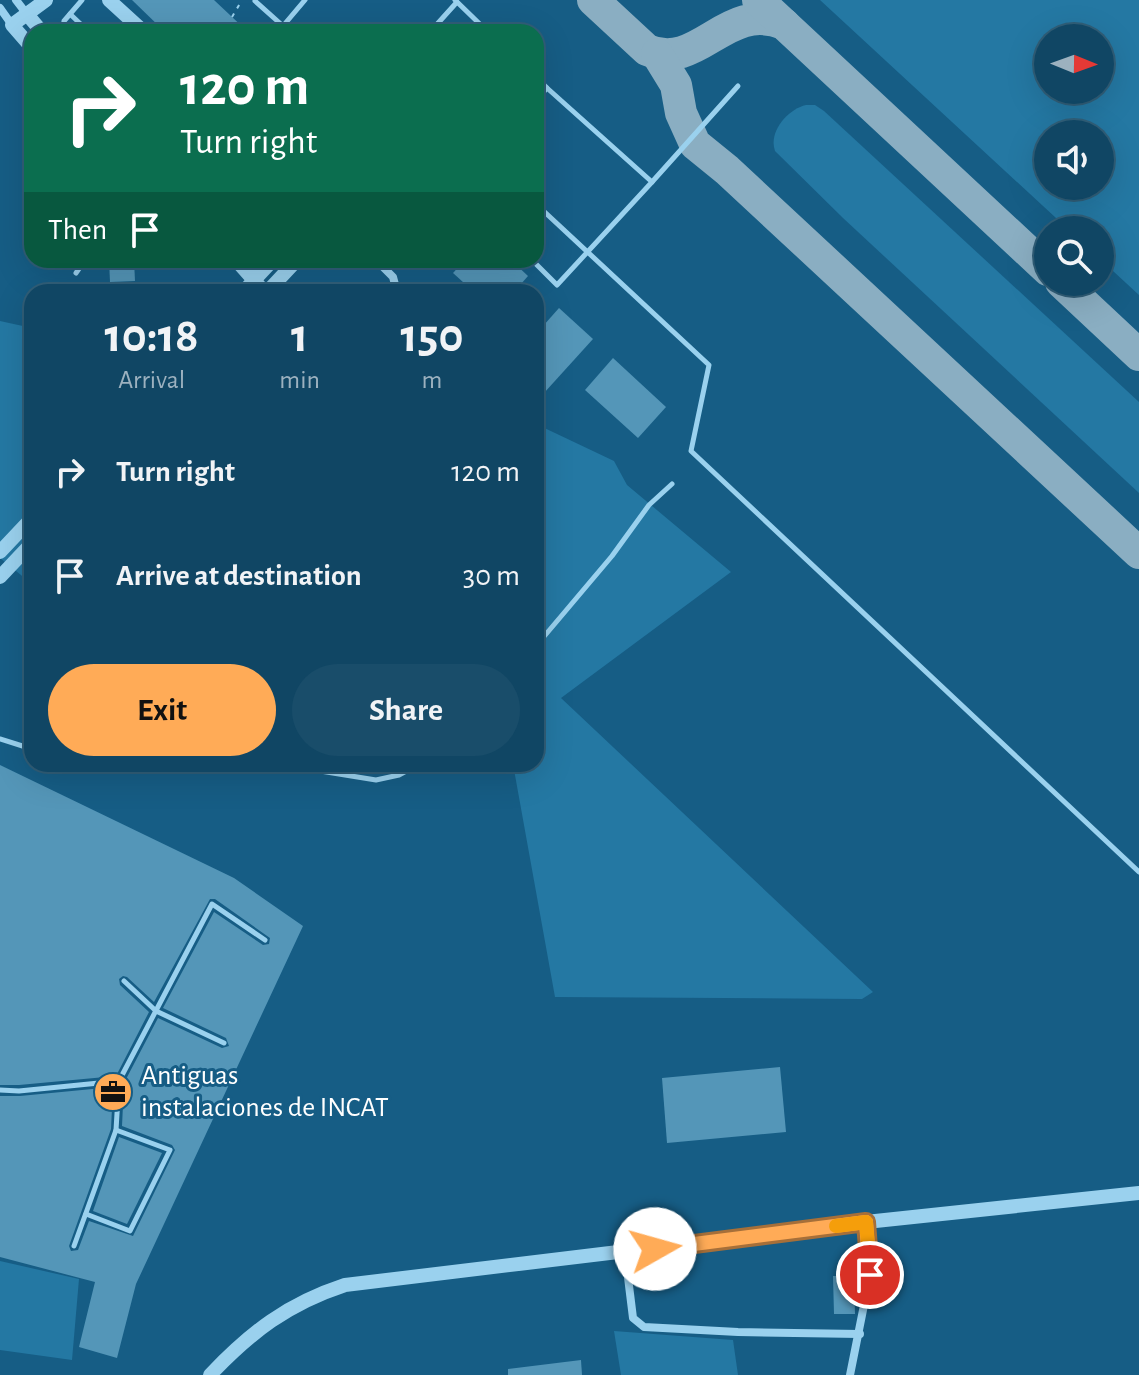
<!DOCTYPE html>
<html lang="en">
<head>
<meta charset="utf-8">
<style>
	:root { --surface:#104664; --page:#194d6a; --text:#f1f3f6; --muted:#9cb1bf; --line:#305e78; --accent:#ffab57 }
	body { margin:0; font-family:"Alegreya Sans",sans-serif; background:var(--page); color:var(--text); height:100vh; display:flex; flex-direction:column; font-size:30px; white-space:nowrap }
	* { box-sizing:border-box; margin:0 }
	p { font-size:26px; color:var(--muted) }
	.icon { flex:none; width:44px; height:44px; fill:none; stroke:currentColor; stroke-width:2; stroke-linecap:round; stroke-linejoin:round }
	.map { position:relative; flex:1; overflow:hidden }
	.drawer { position:absolute; left:24px; top:284px; width:520px; height:488px; display:flex; flex-direction:column; background:var(--surface); border-radius:24px; box-shadow:0 8px 32px #0002,0 0 0 2px var(--line) }
	.drawer>* { flex:none }
	.hud { position:absolute; left:24px; top:24px; width:520px; height:244px; border-radius:24px; box-shadow:0 8px 32px #0002,0 0 0 2px var(--line); background:#0b6e4f; color:#fff; overflow:hidden }
	.needle { width:52px; rotate:91deg }
	.controls { position:absolute; left:1034px; top:24px; display:grid; gap:16px }
	.controls a { display:grid; place-items:center; width:80px; height:80px; border-radius:50%; background:var(--surface); box-shadow:0 8px 32px #0002,0 0 0 2px var(--line); font-size:40px }
	.pin { position:absolute; display:grid; place-items:center; width:68px; height:68px; color:#fff; margin:-34px; border:4px solid #fff; border-radius:50%; box-shadow:0 2px 8px #0007 }
	.me { position:absolute; width:88px; margin:-44px; rotate:83deg; stroke-linejoin:round; filter:drop-shadow(0 0 6px #0008) }
	.turn { display:flex; align-items:center; gap:28px; height:168px; padding:0 24px; font-size:36px }
	.turn .icon { width:104px; height:104px; stroke-width:2.5 }
	.turn b { display:block; font-size:56px; line-height:68px }
	.then { display:flex; align-items:center; height:76px; padding:0 24px; background:#0003; gap:16px; font-size:30px }
	.eta { display:flex; justify-content:space-evenly; align-items:center; height:136px; text-align:center }
	.eta b { font-size:48px; font-weight:700; line-height:56px }
	.action { display:flex; gap:16px; margin-top:auto; padding:16px 24px }
	.action a { flex:1; height:92px; border-radius:48px; background:var(--accent); color:#111; font-size:32px; font-weight:700; line-height:92px; text-align:center }
	.action a+a { background:var(--page); color:var(--text) }
	ul { padding:0; list-style:none }
	li { display:flex; align-items:center; gap:24px; height:104px; padding:0 24px }
	li div { flex:1 }
	li b { display:block; font-size:30px }
	li em { font-style:normal }
	.map>svg:first-child { display:block }
</style>
</head>
<body>
<div class="map">
<svg width="1139" height="1375" viewBox="0 0 1139 1375">
	<rect width="100%" height="100%" fill="#165d85"/>
	<!-- green -->
	<g fill="#2478a3" fill-rule="evenodd">
		<path d="M 820,0 L 1139,0 L 1139,295 L 1100,259 L 1100,230 L 1069,230 ZM 1048,38 L 1100,38 L 1100,90 L 1048,90 ZM 1100,134 L 1100,186 L 1048,186 L 1048,134 Z"/>
		<path d="M 806,105 L 815,105 L 824,111 L 1139,402 L 1139,493 L 843,218 L 775,151 C 768,132 788,109 806,105 Z"/>
		<polygon points="0,321 32,328 32,584 0,558"/>
		<polygon points="536,424 614,461 627,485 731,572 561,698 873,992 862,999 555,997 513,764 536,764 536,687 540,682 536,679"/>
		<polygon points="0,1261 79,1279 72,1360 0,1350"/>
		<polygon points="614,1331 733,1340 738,1375 621,1375"/>
	</g>
	<g fill="none" stroke-linecap="round" stroke-linejoin="round">
		<!-- taxiway -->
		<g stroke="#8aaec2" stroke-width="32">
			<path d="M 593,0 L 647,50 C 700,72 725,0 784,24"/>
			<polyline points="758,0 1048,270"/>
			<polyline points="657,54 676,85 681,113 695,144 727,170 1139,553"/>
			<polyline points="1061,282 1139,355"/>
		</g>
	</g>
	<!-- building -->
	<g fill="#5496b8">
		<polygon points="132,0 214,0 248,32 165,32"/>
		<polygon points="109,260 134,260 135,281 110,282"/>
		<polygon points="465,260 511,260 528,276 514,292 474,292 453,273"/>
		<polygon points="559,308 593,339 544,393 536,385 536,334"/>
		<polygon points="613,358 666,407 638,438 585,390"/>
		<polygon points="0,765 234,878 303,926 136,1284 117,1358 79,1347 95,1282 0,1257 0,1096 20,1096 113,1087 111,1129 69,1246 71,1251 78,1250 89,1221 133,1236 175,1150 172,1145 122,1126 124,1083 158,1018 222,1048 229,1046 226,1038 163,1008 214,912 263,945 269,944 270,938 215,899 210,899 154,1002 127,977 123,976 119,979 120,985 149,1012 116,1076 19,1085 0,1085"/>
		<polygon points="780,1067 786,1132 667,1143 662,1078"/>
		<polygon points="119,1137 162,1153 127,1224 93,1211"/>
		<polygon points="845,1265 862,1265 862,1277 854,1277 855,1314 834,1314 833,1276 845,1276"/>
		<polygon points="581,1360 582,1375 508,1375 508,1369"/>
	</g>
	<g fill="none" stroke-linecap="round" stroke-linejoin="round">
		<!-- path -->
		<polyline stroke="#9ad1ee" stroke-width="2" stroke-dasharray="4 6" stroke-linecap="butt" points="232,17 242,0"/>
		<!-- service -->
		<g stroke="#9ad1ee" stroke-width="5">
			<polyline points="455,0 488,32"/>
			<polyline points="255,1 283,26"/>
			<polyline points="70,14 89,32"/>
			<polyline points="67,32 63,28 64,21 82,0"/>
			<polyline points="289,32 283,26 305,0"/>
			<polyline points="430,32 457,2"/>
			<polyline points="536,77 547,88 536,101"/>
			<polyline points="652,182 738,86"/>
			<polyline points="536,204 709,365 691,451 1139,872"/>
			<polyline points="532,260 557,285 652,182 547,88"/>
			<polyline points="76,273 85,260"/>
			<polyline points="536,646 612,556 649,505 672,484"/>
			<polyline points="0,739 32,749"/>
			<polyline points="277,764 376,780 399,775 419,764"/>
			<polyline points="124,981 156,1011 224,1043"/>
			<polyline points="0,1090 19,1091 119,1081"/>
			<polyline points="86,1214 130,1231 170,1150 116,1130"/>
			<polyline points="74,1246 116,1130 119,1081 212,904 265,940"/>
		</g>
		<!-- minor -->
		<g stroke="#9ad1ee" stroke-width="8">
			<polyline points="16,0 26,13"/>
			<polyline points="0,8 12,25"/>
			<polyline points="376,260 393,277 397,292"/>
			<polyline points="625,1253 633,1318 644,1327 738,1332 860,1334"/>
			<polyline points="850,1375 870,1275 866,1222"/>
		</g>
		<!-- tertiary -->
		<g stroke="#9ad1ee" stroke-width="14">
			<polyline points="109,0 144,32"/>
			<polyline points="26,13 42,32"/>
			<polyline points="32,48 12,25 46,0"/>
			<polyline points="236,260 260,287"/>
			<polyline points="243,292 273,260"/>
			<polyline points="267,292 297,260"/>
			<polyline points="0,552 32,518"/>
			<polyline points="0,577 32,543"/>
			<path d="M 210,1375 C 251,1332 287,1304 345,1285 L 866,1222 L 1139,1193"/>
		</g>
	</g>
	<g fill="none" stroke-linecap="round" stroke-linejoin="round">
		<!-- route casing -->
		<g stroke="#a66f39" stroke-width="20">
			<polyline id="route" points="655,1249 866,1222 870,1275"/>
		</g>
		<!-- route -->
		<use href="#route" stroke="#ffab57" stroke-width="14"/>
		<!-- slow -->
		<polyline stroke="#f59e0b" stroke-width="14" points="836,1226 866,1222 868,1244"/>
	</g>
	<!-- icons -->
	<defs>
		<g id="office-disc" transform="scale(2)"><circle r="9.5" fill="#ffab57" stroke="#165d85"/><path d="M-6-3h4V-5.5h4V-3h4V5H-6ZM-1-4.5V-3h2v-1.5ZM-6 0V1H6V0Z" fill="#111"/></g>
	</defs>
	<g fill-rule="evenodd">
		<use href="#office-disc" x="113" y="1092"/>
	</g>
	<g text-anchor="middle" dominant-baseline="central" stroke-width="6" stroke-linejoin="round" paint-order="stroke">
		<!-- poi labels -->
		<g font-size="28" fill="#fff" stroke="#165d85" text-anchor="start">
			<text x="141" y="1076">Antiguas<tspan x="141" dy="32">instalaciones de INCAT</tspan></text>
		</g>
	</g>
</svg>
<div class="controls">
<a><svg class="needle" viewBox="-14 -14 28 28"><path d="M0-13l5 13h-10z" fill="#e53935"/><path d="M0 13l5-13h-10z" fill="#9cb1bf"/></svg></a>
<a><svg class="icon" aria-label="sound" viewBox="0 0 24 24"><path d="M4 9h4l5-4v14l-5-4H4zM17 9q2 3 0 6"/></svg></a>
<a><svg class="icon" aria-label="search" viewBox="0 0 24 24"><circle cx="10" cy="10" r="6"/><path d="M15 15l6 6"/></svg></a>
</div>
<div class="pin" style="left:870px;top:1275px;background:#d93025"><svg class="icon" aria-label="arrive" viewBox="0 0 24 24"><path d="M6 21V4h12l-3 4 3 4H6"/></svg></div>
<svg class="me" style="left:655px;top:1249px" viewBox="-20 -20 40 40"><circle r="19" fill="#fff"/><path d="M0-13L10 11 0 6-10 11z" fill="#ffab57"/></svg>
<div class="hud">
<div class="turn"><svg class="icon" aria-label="right" viewBox="0 0 24 24"><path d="M7 20v-9h11M14 6l5 5-5 5"/></svg><div><b>120 m</b>Turn right</div></div>
<div class="then">Then<svg class="icon" aria-label="arrive" viewBox="0 0 24 24"><path d="M6 21V4h12l-3 4 3 4H6"/></svg></div>
</div>
<section class="drawer">
<div class="eta">
<div><b>10:18</b><p>Arrival</p></div>
<div><b>1</b><p>min</p></div>
<div><b>150</b><p>m</p></div>
</div>
<ul>
<li><svg class="icon" aria-label="right" viewBox="0 0 24 24"><path d="M7 20v-9h11M14 6l5 5-5 5"/></svg><div><b>Turn right</b></div><em>120 m</em></li>
<li><svg class="icon" aria-label="arrive" viewBox="0 0 24 24"><path d="M6 21V4h12l-3 4 3 4H6"/></svg><div><b>Arrive at destination</b></div><em>30 m</em></li>
</ul>
<div class="action"><a>Exit</a><a>Share</a></div>
</section>
</div>
</body>
</html>
